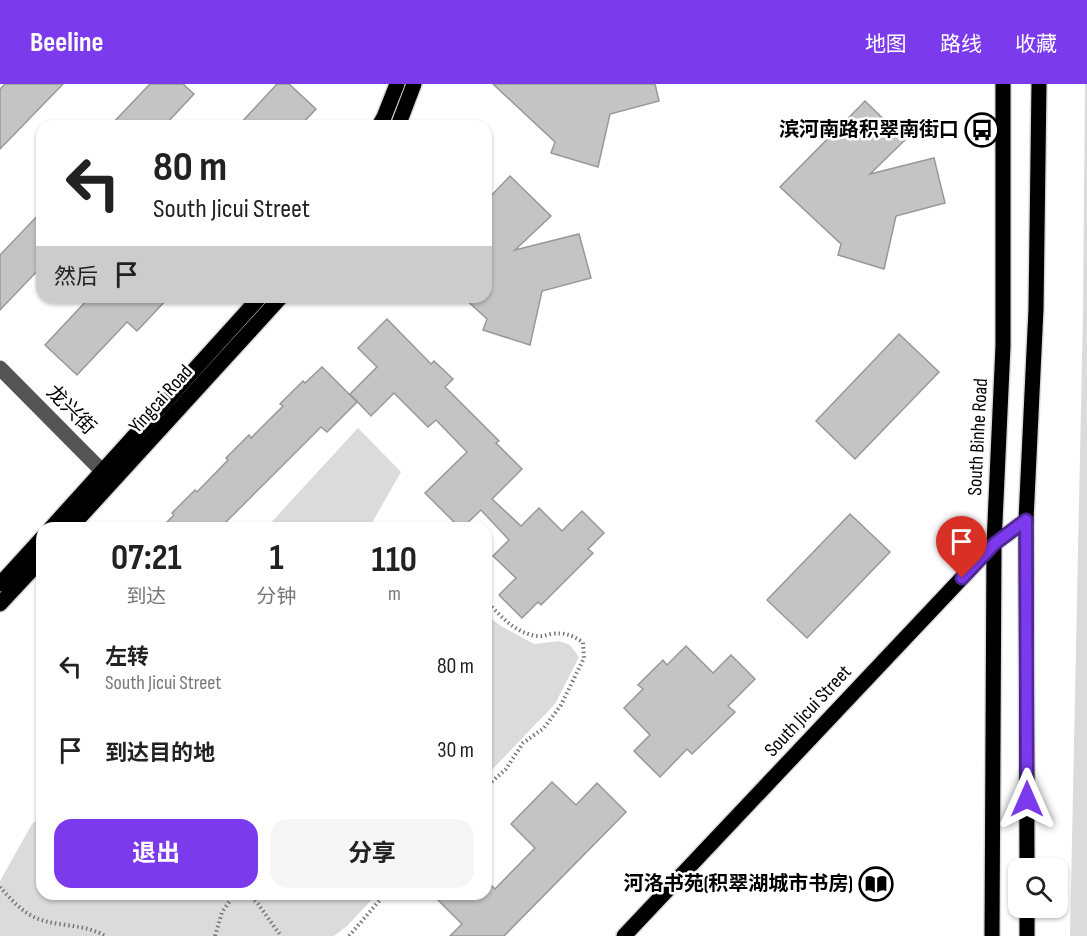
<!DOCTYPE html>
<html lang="zh">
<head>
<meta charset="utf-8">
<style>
	:root { --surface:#fff; --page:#f6f6f6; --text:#222; --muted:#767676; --accent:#7c3aed }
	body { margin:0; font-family:"Sofia Sans Condensed","Noto Sans SC",sans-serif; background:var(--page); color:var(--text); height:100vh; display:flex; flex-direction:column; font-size:22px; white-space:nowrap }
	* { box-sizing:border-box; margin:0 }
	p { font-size:20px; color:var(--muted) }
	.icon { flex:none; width:33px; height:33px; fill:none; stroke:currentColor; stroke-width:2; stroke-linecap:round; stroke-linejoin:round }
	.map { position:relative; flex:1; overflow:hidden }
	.drawer { position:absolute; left:36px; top:438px; width:456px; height:378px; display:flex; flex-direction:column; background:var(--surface); border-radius:18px; box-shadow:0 2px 4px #0004 }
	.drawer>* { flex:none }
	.hud { position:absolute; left:36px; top:36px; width:456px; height:183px; border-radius:18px; box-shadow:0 2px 4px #0004; background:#fff; color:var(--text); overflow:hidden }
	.buttons { position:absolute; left:1008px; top:774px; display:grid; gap:12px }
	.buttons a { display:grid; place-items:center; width:60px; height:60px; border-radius:12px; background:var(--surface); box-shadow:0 2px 4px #0004; font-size:30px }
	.pin { position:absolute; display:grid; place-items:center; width:51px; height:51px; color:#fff; margin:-62px -26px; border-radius:50% 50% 50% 0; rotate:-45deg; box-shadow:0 0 6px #0007 }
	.pin .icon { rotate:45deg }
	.me { position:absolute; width:66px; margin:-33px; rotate:0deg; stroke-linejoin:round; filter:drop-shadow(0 0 4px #0008) }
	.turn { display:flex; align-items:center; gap:21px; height:126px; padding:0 18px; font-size:27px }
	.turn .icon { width:78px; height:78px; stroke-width:2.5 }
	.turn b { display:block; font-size:42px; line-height:51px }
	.then { display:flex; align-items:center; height:57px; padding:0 18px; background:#0003; gap:12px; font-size:22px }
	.eta { display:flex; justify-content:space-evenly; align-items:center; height:102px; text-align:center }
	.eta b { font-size:36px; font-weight:700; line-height:42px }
	.cta { display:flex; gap:12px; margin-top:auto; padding:12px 18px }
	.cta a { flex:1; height:69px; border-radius:18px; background:var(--accent); color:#fff; font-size:24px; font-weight:700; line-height:69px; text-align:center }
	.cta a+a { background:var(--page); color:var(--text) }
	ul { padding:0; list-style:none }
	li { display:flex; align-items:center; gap:18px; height:84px; padding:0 18px }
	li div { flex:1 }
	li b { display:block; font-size:22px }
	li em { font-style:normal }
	header { display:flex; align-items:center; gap:36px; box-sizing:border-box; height:84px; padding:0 30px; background:var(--accent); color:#fff }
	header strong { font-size:28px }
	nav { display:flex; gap:33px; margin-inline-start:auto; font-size:21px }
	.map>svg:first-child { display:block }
</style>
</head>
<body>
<header>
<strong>Beeline</strong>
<nav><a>地图</a><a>路线</a><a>收藏</a></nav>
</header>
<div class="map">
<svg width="1087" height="852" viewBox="0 0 1087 852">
	<rect width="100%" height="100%" fill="#fff"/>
	<!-- green -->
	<g fill="#dbdbdb">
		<polygon points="1085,0 1087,0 1087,852 1070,852 1083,227"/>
		<polygon points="358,344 401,388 369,444 266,444"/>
		<polygon points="486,531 501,542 534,560 559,557 570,561 579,573 555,620 486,692"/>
		<polygon points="42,731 42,810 377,810 347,842 334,852 0,852 0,797 32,740"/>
	</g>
	<!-- building -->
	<g fill="#c4c4c4" stroke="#989898" stroke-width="1.5">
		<polygon points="5,0 63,0 0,65 0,5"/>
		<polygon points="150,0 183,0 194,10 164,42 110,42"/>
		<polygon points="277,0 289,0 316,25 300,42 238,42"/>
		<polygon points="493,0 655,0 659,17 610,30 598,83 551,69 555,58"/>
		<polygon points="865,17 905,56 870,90 934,74 945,119 896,132 884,185 838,171 841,160 780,103"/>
		<polygon points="510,92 551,132 515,166 579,150 591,194 542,207 530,261 483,246 487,235 463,213 486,213 486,117"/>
		<polygon points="42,127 42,182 0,226 0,171"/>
		<polygon points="90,213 169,213 137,247 127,238 77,291 45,261"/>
		<polygon points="387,235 431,280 434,277 453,295 445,303 499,357 496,359 522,385 492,415 521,442 539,424 562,447 582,427 604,449 588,465 593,469 541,521 538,518 522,534 499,511 516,494 493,472 509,456 481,426 462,444 460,444 425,409 467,368 436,336 428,343 394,309 371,332 350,310 377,283 358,264"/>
		<polygon points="899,250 939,288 855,375 816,337"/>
		<polygon points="322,283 357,318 327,348 321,343 220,444 161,444 174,431 172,429 195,406 197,408 228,376 226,374 249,351 251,354 283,322 280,320 303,297 305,299"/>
		<polygon points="850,430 890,468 807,554 767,516"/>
		<polygon points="686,562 713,589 731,571 755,595 728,622 735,628 692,670 687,665 660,693 634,667 650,651 624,624 643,605 638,601 663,576 667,581"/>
		<polygon points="552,698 576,721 597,699 626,728 504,852 450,852 462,840 432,810 486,810 486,796 495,805 535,764 511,740"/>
	</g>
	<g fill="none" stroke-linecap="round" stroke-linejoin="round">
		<!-- major casing -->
		<g stroke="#dbdbdb" stroke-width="18">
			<g id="major">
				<polyline points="379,42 384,33 397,0"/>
				<polyline points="398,42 414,0"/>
				<polyline points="51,444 260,213"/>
				<polyline points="70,444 281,213"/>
				<polyline points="0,500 42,454"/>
				<polyline points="0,520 42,475"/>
				<polyline points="1027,784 1026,436 1036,225 1039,0"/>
				<polyline points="1027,824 1027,852"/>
				<polyline points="624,852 994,460 1026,436"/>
				<polyline points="992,852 994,460 1003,262 1003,0"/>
			</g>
		</g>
		<!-- path -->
		<g stroke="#767676" stroke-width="4" stroke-dasharray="1.5 3" stroke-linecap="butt">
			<path d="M 486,516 C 500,532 515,549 537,552 C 541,553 546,551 551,550 C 565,548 571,551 583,558 L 584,574 L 561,621 L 544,644 L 523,659 L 506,685 L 486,703"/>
			<path d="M 0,803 C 9,813 19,825 32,832 C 54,844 82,838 105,852"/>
			<polyline points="248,810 258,820 281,852"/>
			<polyline points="215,852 222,828 235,810"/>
			<polyline points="349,852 385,810"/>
		</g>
		<!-- minor -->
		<polyline stroke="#545454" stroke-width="15" points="0,284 111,396"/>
		<!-- major -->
		<use href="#major" stroke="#000" stroke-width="15"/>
	</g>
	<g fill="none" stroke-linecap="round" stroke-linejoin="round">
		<!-- route casing -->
		<g stroke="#51269a" stroke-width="15">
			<polyline id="route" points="962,494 994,460 1026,436 1027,715"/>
		</g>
		<!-- route -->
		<use href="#route" stroke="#7c3aed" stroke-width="10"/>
	</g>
	<!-- icons -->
	<defs>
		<g id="bus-ring" transform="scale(1.725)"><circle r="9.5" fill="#fff" stroke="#000" stroke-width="1.5"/><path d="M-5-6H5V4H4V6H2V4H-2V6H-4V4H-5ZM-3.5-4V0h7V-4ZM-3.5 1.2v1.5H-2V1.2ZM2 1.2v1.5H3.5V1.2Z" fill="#000"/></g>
		<g id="library-ring" transform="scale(1.725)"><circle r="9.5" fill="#fff" stroke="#000" stroke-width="1.5"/><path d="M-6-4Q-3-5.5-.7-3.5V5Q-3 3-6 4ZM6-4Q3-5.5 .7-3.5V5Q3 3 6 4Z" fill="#000"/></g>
	</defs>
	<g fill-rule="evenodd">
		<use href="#bus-ring" x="982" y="46"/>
		<use href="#library-ring" x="876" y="800"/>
	</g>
	<g text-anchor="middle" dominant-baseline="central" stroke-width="5" stroke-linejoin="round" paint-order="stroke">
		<!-- poi labels -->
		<g font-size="20" font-weight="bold" fill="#000" stroke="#fff" text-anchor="end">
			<text x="959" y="46">滨河南路积翠南街口</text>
			<text x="853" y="800">河洛书苑(积翠湖城市书房)</text>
		</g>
		<!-- street labels -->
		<g font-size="20" fill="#000" stroke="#fff">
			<text transform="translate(161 315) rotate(-48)">Yingcai Road</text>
			<text transform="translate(71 326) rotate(45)">龙兴街</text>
			<text transform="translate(978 353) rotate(-87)">South Binhe Road</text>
			<text transform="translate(808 627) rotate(-47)">South Jicui Street</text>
		</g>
	</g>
</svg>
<div class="buttons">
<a><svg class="icon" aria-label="search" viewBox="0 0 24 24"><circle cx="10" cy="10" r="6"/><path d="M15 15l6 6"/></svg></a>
</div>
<div class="pin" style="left:962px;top:494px;background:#d93025"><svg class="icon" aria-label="arrive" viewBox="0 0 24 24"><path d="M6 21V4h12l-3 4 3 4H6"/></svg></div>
<svg class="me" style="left:1027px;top:715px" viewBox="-20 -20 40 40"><path d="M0-17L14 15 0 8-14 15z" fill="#7c3aed" stroke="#fff" stroke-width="4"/></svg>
<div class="hud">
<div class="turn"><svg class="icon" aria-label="left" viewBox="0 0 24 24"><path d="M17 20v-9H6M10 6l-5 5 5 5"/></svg><div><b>80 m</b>South Jicui Street</div></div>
<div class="then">然后<svg class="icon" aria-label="arrive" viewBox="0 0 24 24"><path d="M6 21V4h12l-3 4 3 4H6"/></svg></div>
</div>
<section class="drawer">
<div class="eta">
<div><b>07:21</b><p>到达</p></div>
<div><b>1</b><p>分钟</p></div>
<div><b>110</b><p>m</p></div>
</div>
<ul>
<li><svg class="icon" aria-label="left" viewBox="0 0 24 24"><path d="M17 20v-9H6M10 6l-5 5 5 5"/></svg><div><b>左转</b><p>South Jicui Street</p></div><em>80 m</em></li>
<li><svg class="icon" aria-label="arrive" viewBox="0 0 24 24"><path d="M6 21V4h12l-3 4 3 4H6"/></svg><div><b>到达目的地</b></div><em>30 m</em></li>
</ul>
<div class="cta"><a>退出</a><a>分享</a></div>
</section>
</div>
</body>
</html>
